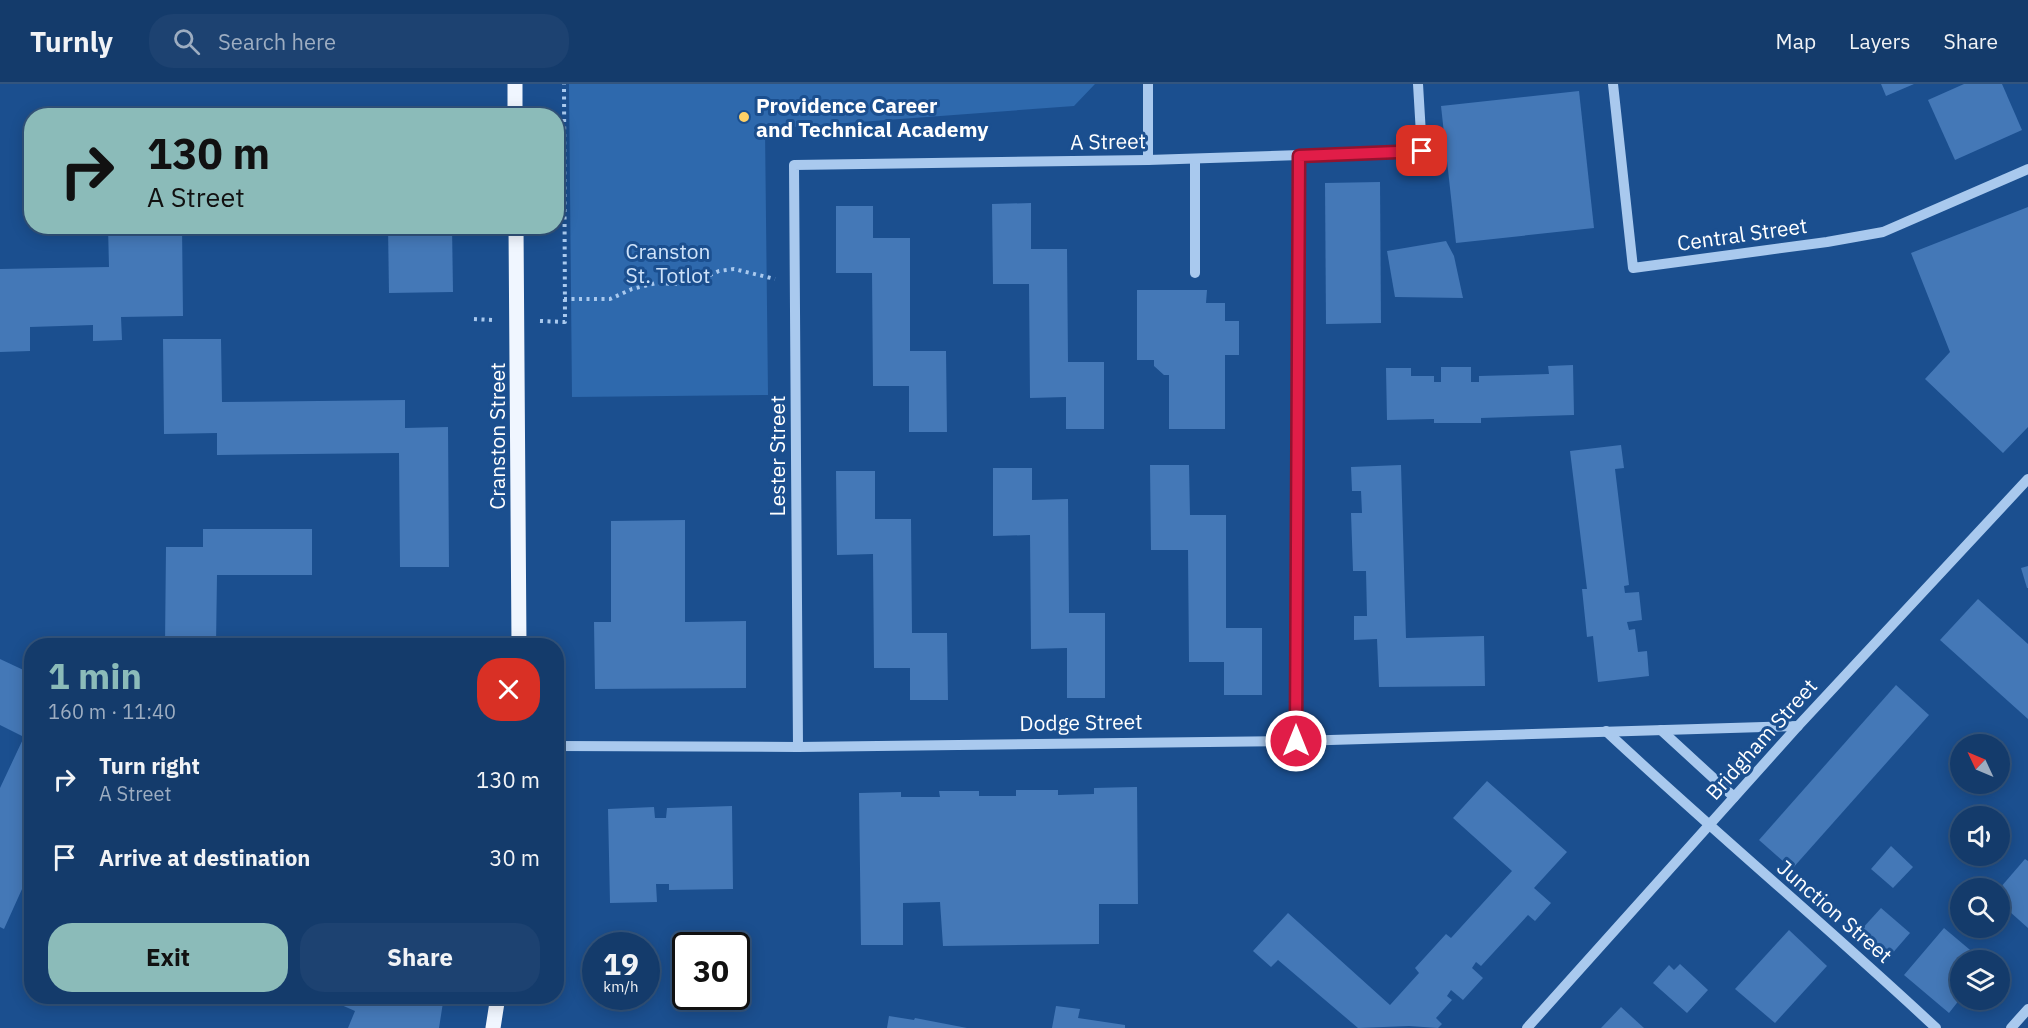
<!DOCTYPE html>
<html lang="en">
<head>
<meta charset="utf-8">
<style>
	:root { --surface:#143b6b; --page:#1d4271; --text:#f1f3f6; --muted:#9dadc1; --line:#33557e; --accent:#8bbbb9 }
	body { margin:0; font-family:"IBM Plex Sans",sans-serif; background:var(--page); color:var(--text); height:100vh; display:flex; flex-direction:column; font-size:22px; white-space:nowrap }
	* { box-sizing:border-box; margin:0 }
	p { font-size:20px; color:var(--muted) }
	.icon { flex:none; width:33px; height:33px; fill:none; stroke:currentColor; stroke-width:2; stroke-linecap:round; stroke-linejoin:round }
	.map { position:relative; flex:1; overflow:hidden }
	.details { position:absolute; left:24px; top:554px; width:540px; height:366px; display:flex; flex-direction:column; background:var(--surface); border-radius:24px; box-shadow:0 3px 15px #0003,0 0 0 2px var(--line) }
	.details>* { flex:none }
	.banner { position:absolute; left:24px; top:24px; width:540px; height:126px; border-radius:24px; box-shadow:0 3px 15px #0003,0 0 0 2px var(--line); background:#8bbbb9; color:#111; overflow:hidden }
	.needle { width:39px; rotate:314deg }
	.controls { position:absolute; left:1950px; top:650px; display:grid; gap:12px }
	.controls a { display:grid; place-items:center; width:60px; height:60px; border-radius:50%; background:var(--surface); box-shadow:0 3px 15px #0003,0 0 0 2px var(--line); font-size:30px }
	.speed { position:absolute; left:582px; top:848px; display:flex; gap:12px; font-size:30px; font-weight:700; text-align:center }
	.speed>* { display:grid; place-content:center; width:78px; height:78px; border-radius:50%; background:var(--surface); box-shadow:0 3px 15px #0003,0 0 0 2px var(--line); line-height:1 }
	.speed small { font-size:15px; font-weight:400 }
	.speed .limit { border:3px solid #111; border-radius:9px; background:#fff; color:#111 }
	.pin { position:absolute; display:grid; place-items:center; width:51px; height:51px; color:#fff; margin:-26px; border-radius:12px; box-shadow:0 3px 9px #0006 }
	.me { position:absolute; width:66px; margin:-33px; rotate:0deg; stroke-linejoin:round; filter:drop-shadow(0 0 4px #0008) }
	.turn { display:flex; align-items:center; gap:21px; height:126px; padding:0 24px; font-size:27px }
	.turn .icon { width:78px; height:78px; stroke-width:2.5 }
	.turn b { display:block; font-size:42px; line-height:51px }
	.round { display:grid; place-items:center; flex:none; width:63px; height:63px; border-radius:24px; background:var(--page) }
	.overview { display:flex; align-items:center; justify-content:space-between; height:102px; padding:0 24px }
	h1 { font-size:36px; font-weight:700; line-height:45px; color:var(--accent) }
	.button { display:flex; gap:12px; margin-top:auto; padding:12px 24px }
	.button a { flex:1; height:69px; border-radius:24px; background:var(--accent); color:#111; font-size:24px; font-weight:700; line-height:69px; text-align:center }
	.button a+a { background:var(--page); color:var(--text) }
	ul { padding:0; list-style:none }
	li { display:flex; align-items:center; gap:18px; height:78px; padding:0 24px }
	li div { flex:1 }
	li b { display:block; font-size:22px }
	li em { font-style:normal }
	header { display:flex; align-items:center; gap:36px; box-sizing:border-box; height:84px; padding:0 30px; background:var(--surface); border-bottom:2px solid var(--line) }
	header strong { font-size:28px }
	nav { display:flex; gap:33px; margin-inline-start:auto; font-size:21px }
	.search { width:420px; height:54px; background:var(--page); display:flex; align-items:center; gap:15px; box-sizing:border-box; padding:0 21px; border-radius:24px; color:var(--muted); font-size:22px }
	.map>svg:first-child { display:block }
</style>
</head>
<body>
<header>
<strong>Turnly</strong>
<div class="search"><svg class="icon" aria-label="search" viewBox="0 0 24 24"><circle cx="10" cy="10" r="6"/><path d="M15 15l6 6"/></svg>Search here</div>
<nav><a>Map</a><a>Layers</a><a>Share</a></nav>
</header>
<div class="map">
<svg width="2028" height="944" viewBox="0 0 2028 944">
	<rect width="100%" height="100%" fill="#1b4f8f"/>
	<!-- green -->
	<polygon fill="#2e69ad" points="569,0 1095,0 1074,22 765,45 768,311 572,313"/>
	<!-- building -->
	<g fill="#4478b7">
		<polygon points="1881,0 1914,0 1886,12"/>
		<polygon points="1964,0 2002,0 2022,46 1955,76 1928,16"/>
		<polygon points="1579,7 1594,144 1456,159 1441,22"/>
		<polygon points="1380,98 1381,239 1326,240 1325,99"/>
		<polygon points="1031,119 1031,165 1067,165 1068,278 1104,278 1104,345 1066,345 1066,313 1030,314 1029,200 993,200 992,120"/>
		<polygon points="836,122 873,122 873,154 910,154 910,267 946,267 947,348 909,348 909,302 873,302 872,189 836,189"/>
		<polygon points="2028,123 2028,343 2003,369 1925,295 1950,268 1911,169"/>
		<polygon points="108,142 182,142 183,232 121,233 122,256 93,257 93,241 30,243 30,267 0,268 0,185 109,183"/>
		<polygon points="388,142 452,142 453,208 389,209"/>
		<polygon points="1446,157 1454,172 1463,214 1395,213 1387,167"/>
		<polygon points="1137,206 1207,206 1206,219 1225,219 1225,237 1239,237 1239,271 1225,271 1225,345 1169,345 1169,291 1164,291 1154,282 1154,276 1137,276"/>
		<polygon points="163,255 221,255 222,318 405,316 405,344 448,343 449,483 400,483 399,369 217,371 217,349 164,350"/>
		<polygon points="1573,281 1574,331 1481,334 1481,339 1434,339 1434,335 1387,336 1386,284 1411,284 1411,292 1434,292 1434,298 1441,298 1441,283 1471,283 1471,298 1479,298 1479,292 1549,290 1548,282"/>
		<polygon points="1621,361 1624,384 1615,385 1629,501 1624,502 1625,509 1639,508 1642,536 1627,538 1629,546 1635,545 1638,568 1647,567 1649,592 1598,598 1593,552 1587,553 1582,505 1587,505 1570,367"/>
		<polygon points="1150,381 1189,381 1190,431 1226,431 1226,544 1262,544 1262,611 1224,611 1224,578 1189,578 1188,466 1151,466"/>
		<polygon points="1401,381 1406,554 1484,552 1485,602 1379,603 1377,555 1354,556 1354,532 1367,532 1366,487 1353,487 1351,429 1362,429 1361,407 1352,407 1351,383"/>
		<polygon points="993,384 1032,384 1032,416 1068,415 1069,529 1105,529 1105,614 1067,614 1067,564 1031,565 1030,451 993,452"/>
		<polygon points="836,387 875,387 875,435 911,435 912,549 947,549 948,616 910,616 910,584 874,584 873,470 837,471"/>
		<polygon points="685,436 685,538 746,537 746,604 595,605 594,538 611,538 611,437"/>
		<polygon points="203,445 312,445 312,491 217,491 216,561 165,561 166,463 203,463"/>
		<polygon points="2028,482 2028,504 2027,504 2021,484"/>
		<polygon points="1978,515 2028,560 2028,635 1940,556"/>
		<polygon points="0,575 32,590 32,796 27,794 4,845 0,843 0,704 24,653 0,641"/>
		<polygon points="1896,601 1929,631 1792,785 1759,756"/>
		<polygon points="1487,697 1567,768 1534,804 1551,819 1535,837 1528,831 1481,882 1476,878 1472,884 1483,894 1463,916 1451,906 1447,912 1452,916 1436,934 1442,940 1438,944 1409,942 1358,944 1278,876 1271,883 1253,867 1288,829 1390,921 1419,889 1415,884 1446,850 1451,854 1512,787 1453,734"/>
		<polygon points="1135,703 1137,703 1138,820 1099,820 1099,860 943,862 940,818 903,819 903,861 861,861 859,709 901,708 901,713 940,713 939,707 979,707 979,712 1016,712 1016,706 1058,706 1058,711 1094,710 1094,704"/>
		<polygon points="732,722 733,805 669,806 669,800 656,800 657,818 610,819 608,725 654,723 655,734 666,734 667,724"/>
		<polygon points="1891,762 1913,783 1893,804 1871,785"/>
		<polygon points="2025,775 2028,777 2028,844 2000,819 2000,804"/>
		<polygon points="1881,824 1910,849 1890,872 1861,846"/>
		<polygon points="1944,844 1982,876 1960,876 1960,915 1949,929 1904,891"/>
		<polygon points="1789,846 1827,882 1775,939 1735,905"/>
		<polygon points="1680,880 1708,906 1687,929 1653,899 1669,881 1674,886"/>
		<polygon points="332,912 444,912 439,944 348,944 355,927 330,916"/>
		<polygon points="1056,922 1080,925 1078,934 1125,941 1125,944 1052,944"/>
		<polygon points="1621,923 1644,944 1601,944"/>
		<polygon points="889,932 914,936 915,934 967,944 887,944"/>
	</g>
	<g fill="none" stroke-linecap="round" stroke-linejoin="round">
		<!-- path -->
		<g stroke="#a9c9ee" stroke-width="4" stroke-dasharray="3 4.5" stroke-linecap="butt">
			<polyline points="564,215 610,215 632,205 656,199 676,200 697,197 719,187 734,185 775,195"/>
			<polyline points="474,235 493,236"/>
			<polyline points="540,237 565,238 564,0"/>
		</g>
		<!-- minor -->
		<g stroke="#a9c9ee" stroke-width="10">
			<polyline points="1148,0 1148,76"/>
			<polyline points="1613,0 1633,184 1827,158 1883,148 2028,85"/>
			<polyline points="1195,189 1195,75"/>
			<polyline points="1661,646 1734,713"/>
			<path d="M 1606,647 C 1714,748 1828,843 1936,944"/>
			<polyline points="1296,657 1299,72"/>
			<polyline points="556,662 798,663 1296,657 1798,642"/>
			<polyline points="798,663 794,81 1148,76 1422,67 1418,0"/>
			<polyline points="1527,944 1798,642 2028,395"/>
			<polyline points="2011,944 2028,925"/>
		</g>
		<!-- major -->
		<g stroke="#f0f6ff" stroke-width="15">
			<polyline points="515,0 515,32"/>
			<polyline points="516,142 519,561"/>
			<polyline points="493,944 498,912"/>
		</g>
	</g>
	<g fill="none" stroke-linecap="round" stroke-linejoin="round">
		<!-- route casing -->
		<g stroke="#92132f" stroke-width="15">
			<polyline id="route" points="1296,657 1299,72 1422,67"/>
		</g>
		<!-- route -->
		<use href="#route" stroke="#e11d48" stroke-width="10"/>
	</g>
	<!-- markers -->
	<circle fill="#ffd166" stroke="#1b4f8f" stroke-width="2" cx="744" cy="33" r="6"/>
	<g text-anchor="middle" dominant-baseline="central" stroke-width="6" stroke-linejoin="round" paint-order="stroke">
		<!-- poi labels -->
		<g font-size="21" font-weight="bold" fill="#fff" stroke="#1b4f8f" text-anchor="start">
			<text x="756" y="21">Providence Career<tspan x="756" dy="24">and Technical Academy</tspan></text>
		</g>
		<!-- street labels -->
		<g font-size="21" fill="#fff" stroke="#1b4f8f">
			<text transform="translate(1108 57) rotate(-1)">A Street</text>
			<text transform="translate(1742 150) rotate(-8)">Central Street</text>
			<text transform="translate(497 352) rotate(-90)">Cranston Street</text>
			<text transform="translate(777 372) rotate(-90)">Lester Street</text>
			<text transform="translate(1081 638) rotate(-1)">Dodge Street</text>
			<text transform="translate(1761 655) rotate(-48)">Bridgham Street</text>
			<text transform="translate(1835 827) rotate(41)">Junction Street</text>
		</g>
		<!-- park labels -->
		<g font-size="21" fill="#cfe3fa" stroke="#1b4f8f">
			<text x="668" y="167">Cranston<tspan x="668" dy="24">St. Totlot</tspan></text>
		</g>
	</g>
</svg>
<div class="controls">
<a><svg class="needle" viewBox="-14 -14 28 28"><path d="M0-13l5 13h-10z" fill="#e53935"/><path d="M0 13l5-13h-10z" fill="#9dadc1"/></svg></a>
<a><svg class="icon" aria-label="sound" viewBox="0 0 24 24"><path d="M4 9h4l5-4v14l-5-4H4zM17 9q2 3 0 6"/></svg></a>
<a><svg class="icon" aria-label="search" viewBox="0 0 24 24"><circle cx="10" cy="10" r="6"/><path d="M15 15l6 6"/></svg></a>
<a><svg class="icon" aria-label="layers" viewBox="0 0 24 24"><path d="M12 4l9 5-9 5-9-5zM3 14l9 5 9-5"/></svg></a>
</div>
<div class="speed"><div>19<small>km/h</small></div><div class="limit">30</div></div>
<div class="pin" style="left:1422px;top:67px;background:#d93025"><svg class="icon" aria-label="arrive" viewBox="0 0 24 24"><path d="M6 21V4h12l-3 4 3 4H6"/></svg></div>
<svg class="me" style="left:1296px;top:657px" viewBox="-20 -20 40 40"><circle r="17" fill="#e11d48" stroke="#fff" stroke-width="3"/><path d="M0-11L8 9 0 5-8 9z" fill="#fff"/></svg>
<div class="banner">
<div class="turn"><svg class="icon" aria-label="right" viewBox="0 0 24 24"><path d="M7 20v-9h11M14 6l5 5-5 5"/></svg><div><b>130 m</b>A Street</div></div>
</div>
<section class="details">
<div class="overview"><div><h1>1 min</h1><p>160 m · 11:40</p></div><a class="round" style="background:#d93025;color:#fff"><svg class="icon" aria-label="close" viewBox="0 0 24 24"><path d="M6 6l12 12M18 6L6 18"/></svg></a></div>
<ul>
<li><svg class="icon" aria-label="right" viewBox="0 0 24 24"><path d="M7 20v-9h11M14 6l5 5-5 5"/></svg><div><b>Turn right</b><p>A Street</p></div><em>130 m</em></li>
<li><svg class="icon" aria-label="arrive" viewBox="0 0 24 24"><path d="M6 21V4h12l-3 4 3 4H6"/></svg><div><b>Arrive at destination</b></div><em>30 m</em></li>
</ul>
<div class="button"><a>Exit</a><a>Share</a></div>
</section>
</div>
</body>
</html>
